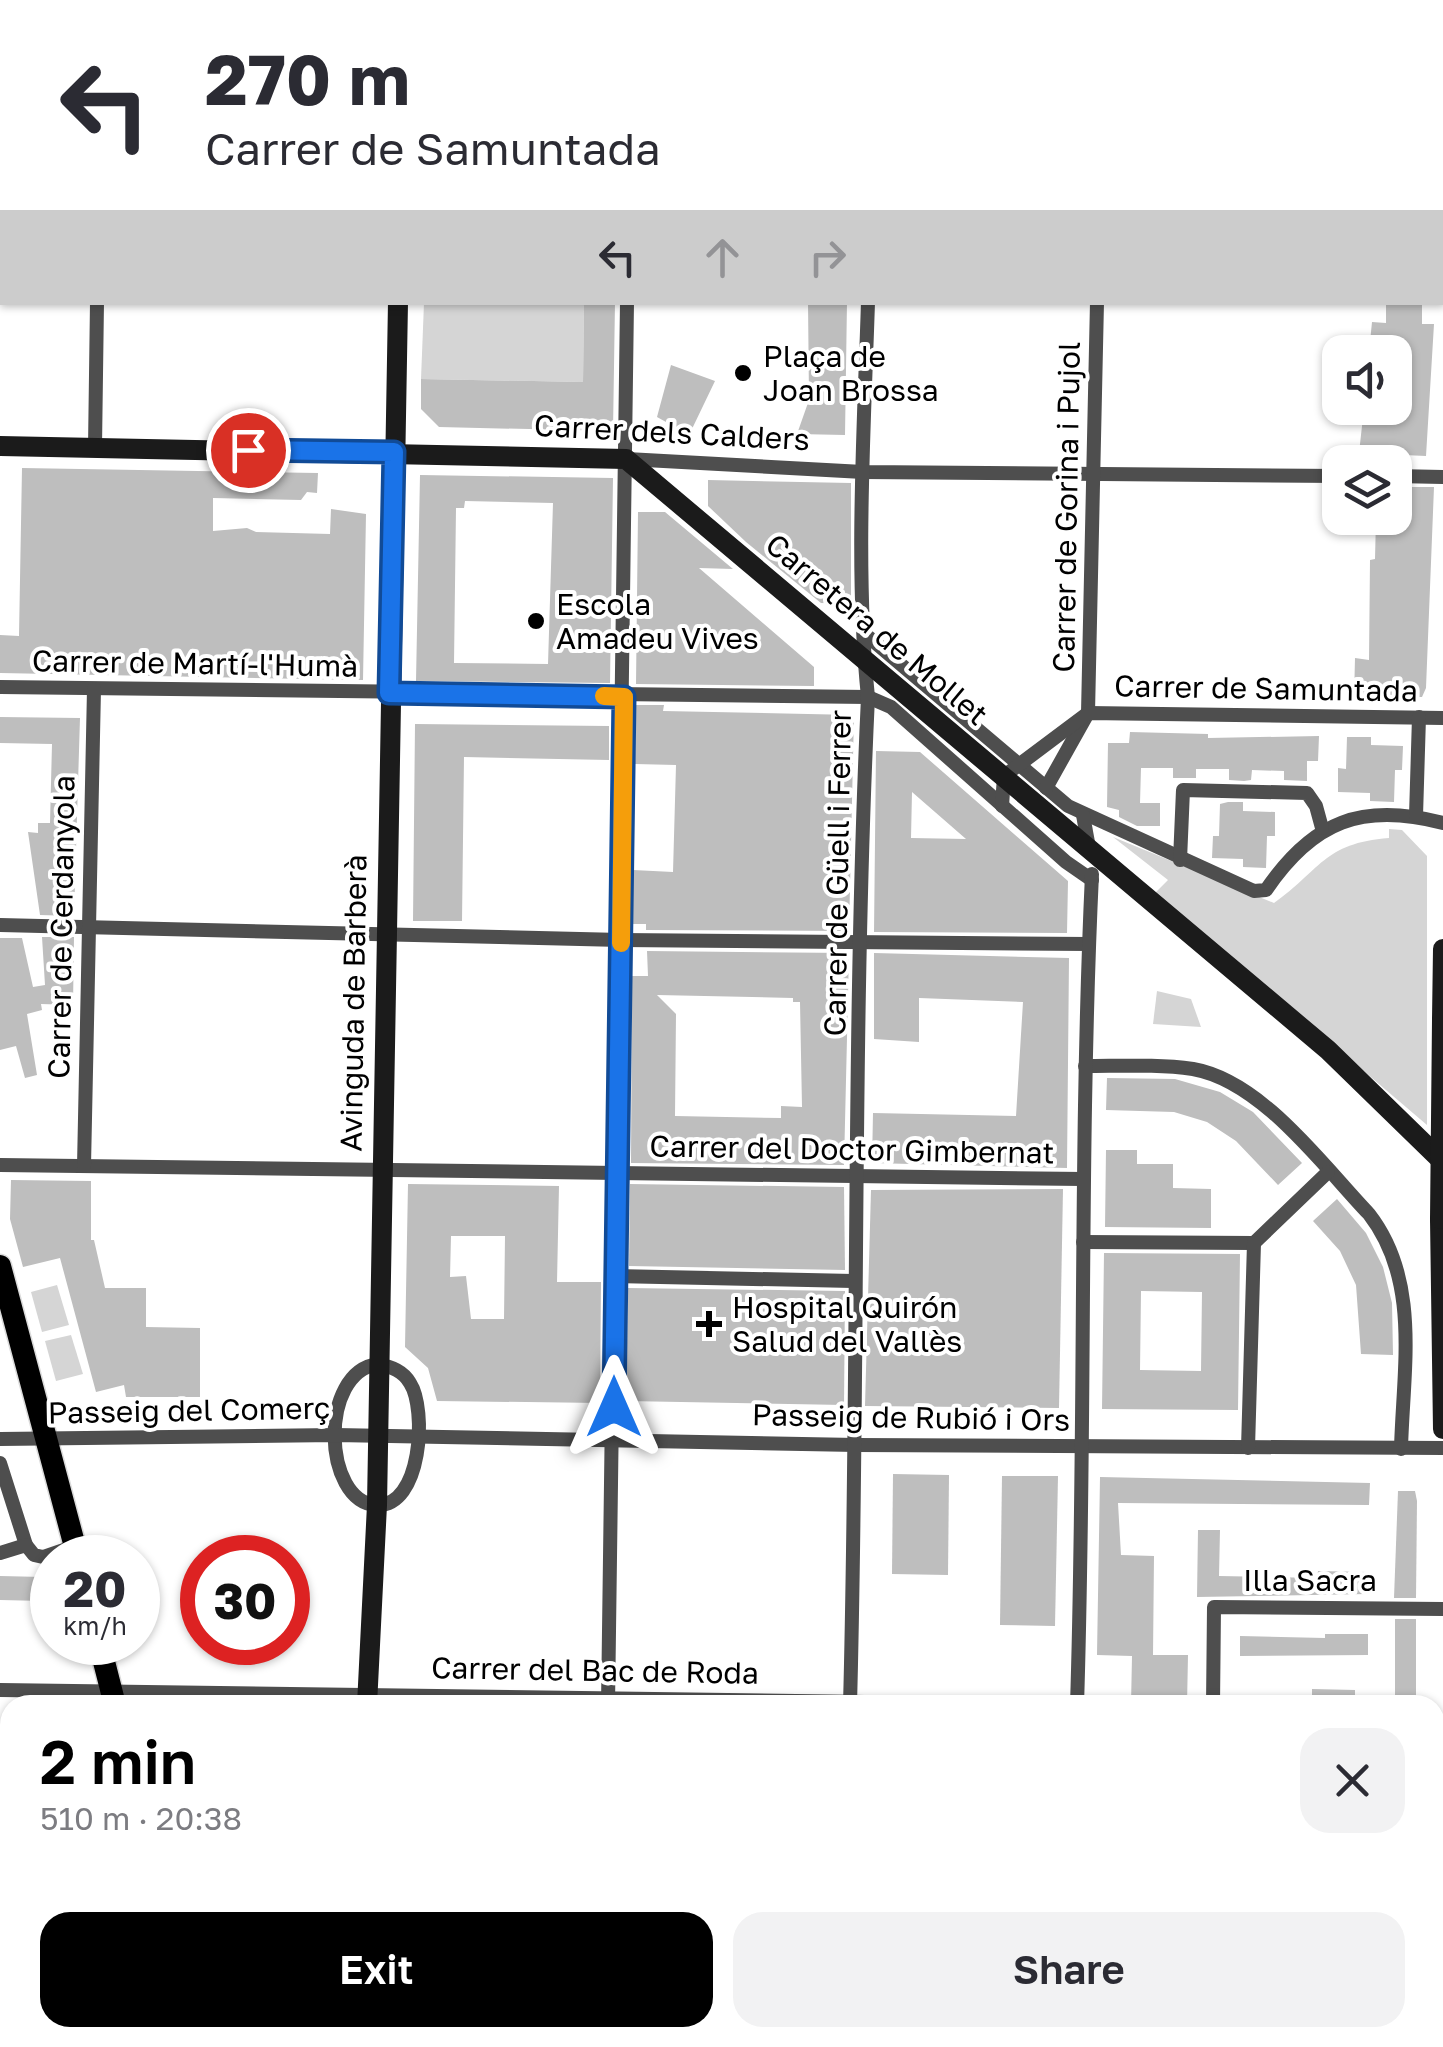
<!DOCTYPE html>
<html lang="en">
<head>
<meta charset="utf-8">
<style>
	:root { --surface:#fff; --page:#f2f2f3; --text:#2b2b33; --muted:#7c7c81; --accent:#000 }
	body { margin:0; font-family:"Golos Text",sans-serif; background:var(--page); color:var(--text); height:100vh; display:flex; flex-direction:column; font-size:38px; white-space:nowrap }
	* { box-sizing:border-box; margin:0 }
	p { font-size:32px; color:var(--muted) }
	.icon { flex:none; width:55px; height:55px; fill:none; stroke:currentColor; stroke-width:2; stroke-linecap:round; stroke-linejoin:round }
	.map { position:relative; flex:1; overflow:hidden }
	.side { position:absolute; left:0px; top:1695px; width:1445px; height:352px; display:flex; flex-direction:column; background:var(--surface); border-radius:30px 30px 0 0; box-shadow:0 2px 8px #0004 }
	.side>* { flex:none }
	.top-card { position:absolute; left:0px; top:0px; width:1445px; height:305px; box-shadow:0 2px 8px #0004; background:#fff; color:var(--text); overflow:hidden }
	.fabs { position:absolute; left:1322px; top:335px; display:grid; gap:20px }
	.fabs a { display:grid; place-items:center; width:90px; height:90px; border-radius:20px; background:var(--surface); box-shadow:0 2px 8px #0004; font-size:50px }
	.speed { position:absolute; left:30px; top:1535px; display:flex; gap:20px; font-size:50px; font-weight:700; text-align:center }
	.speed>* { display:grid; place-content:center; width:130px; height:130px; border-radius:50%; background:var(--surface); box-shadow:0 2px 8px #0004; line-height:1 }
	.speed small { font-size:25px; font-weight:400 }
	.speed .limit { border:15px solid #d22; background:#fff; color:#111 }
	.pin { position:absolute; display:grid; place-items:center; width:85px; height:85px; color:#fff; margin:-42px; border:5px solid #fff; border-radius:50%; box-shadow:0 2px 10px #0007 }
	.me { position:absolute; width:110px; margin:-55px; rotate:0deg; stroke-linejoin:round; filter:drop-shadow(0 0 8px #0008) }
	.turn { display:flex; align-items:center; gap:35px; height:210px; padding:0 40px; font-size:45px }
	.turn .icon { width:130px; height:130px; stroke-width:2.5 }
	.turn b { display:block; font-size:70px; line-height:85px }
	.lanes { display:flex; align-items:center; height:95px; padding:0 40px; background:#0003; justify-content:center; gap:50px; direction:ltr }
	.lanes .off { opacity:.35 }
	.round { display:grid; place-items:center; flex:none; width:105px; height:105px; border-radius:30px; background:var(--page) }
	.headline { display:flex; align-items:center; justify-content:space-between; height:170px; padding:0 40px }
	h1 { font-size:60px; font-weight:600; line-height:75px; color:var(--accent) }
	.primary-button { display:flex; gap:20px; margin-top:auto; padding:20px 40px }
	.primary-button a { flex:1; height:115px; border-radius:30px; background:var(--accent); color:#fff; font-size:40px; font-weight:600; line-height:115px; text-align:center }
	.primary-button a+a { background:var(--page); color:var(--text) }
	.map>svg:first-child { display:block }
</style>
</head>
<body>
<div class="map">
<svg width="1443" height="2047" viewBox="0 0 1443 2047">
	<rect width="100%" height="100%" fill="#fff"/>
	<!-- green -->
	<g fill="#d5d5d5">
		<polygon points="424,303 584,303 583,382 421,379"/>
		<path d="M 1389,829 L 1402,830 L 1427,856 L 1427,1125 L 1155,893 L 1168,880 L 1113,837 L 1274,903 C 1320,871 1323,843 1389,838 Z"/>
		<polygon points="1157,991 1191,999 1201,1027 1153,1024"/>
		<polygon points="57,1285 69,1325 42,1332 31,1292"/>
		<polygon points="71,1335 83,1374 56,1381 45,1341"/>
	</g>
	<!-- building -->
	<g fill="#bebebe" fill-rule="evenodd">
		<polygon points="584,302 615,302 613,431 439,427 421,409 421,379 583,382"/>
		<polygon points="808,302 847,302 845,435 797,434 809,400"/>
		<polygon points="1386,302 1422,302 1422,324 1434,324 1426,456 1359,453 1364,408 1395,408 1395,352 1369,352 1372,322 1386,323"/>
		<polygon points="671,365 715,381 691,431 685,428 684,432 657,417"/>
		<polygon points="22,468 318,473 317,493 307,492 301,500 213,498 213,531 247,528 256,532 330,534 331,509 366,514 363,680 0,673 0,635 19,636"/>
		<path d="M 420,475 L 613,478 L 610,683 L 416,681 ZM 465,501 L 553,503 L 548,664 L 454,663 L 456,508 L 464,508 Z"/>
		<polygon points="708,480 851,483 851,604 821,603 746,542 708,506"/>
		<polygon points="1395,487 1434,487 1426,688 1422,697 1354,698 1355,658 1369,660 1370,560 1375,559 1376,518 1395,518"/>
		<polygon points="638,512 665,512 733,569 699,568 814,667 814,686 636,684"/>
		<polygon points="636,705 664,705 663,711 854,715 849,931 646,930 646,924 633,924 633,870 673,872 676,765 635,764"/>
		<polygon points="0,717 80,718 74,916 40,915 28,832 38,833 38,823 50,823 52,744 0,743"/>
		<polygon points="415,724 609,726 609,760 464,757 462,921 413,921"/>
		<polygon points="1130,732 1208,734 1208,738 1319,736 1318,761 1307,761 1307,781 1284,780 1284,771 1252,770 1251,780 1244,781 1229,780 1229,769 1196,769 1196,778 1173,778 1173,768 1141,768 1140,803 1160,803 1160,826 1137,826 1119,817 1119,810 1107,807 1108,743 1129,743"/>
		<polygon points="1347,737 1371,737 1371,745 1403,746 1402,770 1395,770 1394,802 1370,801 1370,793 1338,792 1338,768 1346,769"/>
		<path d="M 876,751 L 920,752 L 1068,881 L 1067,933 L 874,932 ZM 912,792 L 966,839 L 911,838 Z"/>
		<polygon points="1228,802 1243,802 1243,811 1275,812 1275,836 1267,836 1266,868 1243,867 1243,859 1212,858 1213,836 1219,836 1220,804"/>
		<polygon points="42,937 74,937 73,1005 41,1004 42,1010 27,1014 37,1075 25,1078 16,1046 0,1050 0,938 22,938 33,987 45,985"/>
		<path d="M 647,951 L 849,953 L 844,1165 L 631,1163 L 632,976 L 648,976 ZM 657,995 L 793,998 L 793,1002 L 800,1002 L 802,1107 L 781,1106 L 781,1118 L 675,1116 L 676,1014 Z"/>
		<polygon points="874,953 1069,958 1067,1168 872,1163 873,1113 1016,1116 1023,1002 919,998 919,1042 874,1039"/>
		<polygon points="1107,1078 1175,1079 1220,1092 1253,1112 1302,1163 1278,1185 1236,1141 1207,1122 1174,1112 1106,1110"/>
		<polygon points="1106,1150 1137,1150 1137,1164 1173,1164 1173,1188 1211,1189 1211,1228 1105,1227"/>
		<polygon points="11,1180 91,1181 91,1240 94,1240 105,1288 146,1288 146,1327 200,1328 200,1397 126,1397 124,1385 96,1392 60,1258 23,1267 10,1219"/>
		<path d="M 408,1184 L 559,1186 L 557,1282 L 601,1282 L 600,1403 L 437,1401 L 428,1368 L 405,1347 ZM 451,1236 L 505,1236 L 504,1319 L 471,1319 L 466,1276 L 450,1277 Z"/>
		<polygon points="630,1184 844,1187 845,1270 629,1266"/>
		<polygon points="1063,1189 1059,1408 865,1406 871,1190"/>
		<polygon points="1337,1199 1366,1233 1383,1267 1392,1303 1393,1355 1361,1354 1356,1285 1340,1251 1313,1221"/>
		<path d="M 1104,1253 L 1240,1254 L 1238,1410 L 1102,1409 ZM 1141,1291 L 1202,1292 L 1201,1371 L 1140,1370 Z"/>
		<polygon points="628,1288 845,1291 844,1405 626,1401"/>
		<polygon points="893,1474 949,1475 948,1575 892,1574"/>
		<polygon points="1002,1476 1058,1476 1055,1626 1000,1625"/>
		<polygon points="1100,1477 1370,1483 1369,1505 1118,1503 1121,1555 1154,1556 1153,1655 1188,1655 1187,1705 1131,1705 1132,1656 1097,1655"/>
		<polygon points="1398,1491 1415,1491 1417,1501 1416,1598 1394,1598"/>
		<polygon points="1198,1530 1220,1530 1219,1576 1317,1578 1318,1571 1368,1572 1368,1594 1197,1597"/>
		<polygon points="0,1576 43,1577 43,1601 0,1600"/>
		<rect x="1395" y="1619" width="21" height="86"/>
		<polygon points="1325,1634 1368,1634 1368,1655 1240,1656 1240,1636 1325,1638"/>
		<polygon points="1312,1689 1355,1690 1355,1705 1312,1705"/>
	</g>
	<g fill="none" stroke-linecap="round" stroke-linejoin="round">
		<!-- primary casing -->
		<g stroke="#dbdbdb" stroke-width="25">
			<g id="primary">
				<polyline points="0,1266 78,1558"/>
				<polyline points="99,1642 115,1705"/>
				<polyline points="209,2038 211,2047"/>
			</g>
		</g>
		<!-- street -->
		<g stroke="#4e4e4e" stroke-width="14">
			<polyline points="104,2 104,0"/>
			<polyline points="634,2 634,0"/>
			<polyline points="876,2 876,0"/>
			<polyline points="1101,2 1101,0"/>
			<polyline points="0,208 2,208"/>
			<polyline points="1442,228 1443,228"/>
			<polyline points="95,447 97,302"/>
			<polyline points="627,459 863,472 1340,476"/>
			<polyline points="1395,476 1443,477"/>
			<path d="M 865,634 L 1068,806 L 1254,891 L 1266,890 C 1313,821 1362,802 1443,823"/>
			<polyline points="0,687 868,697 891,707 1066,862 1092,880"/>
			<polyline points="1046,788 1088,713 1097,302"/>
			<polyline points="1002,806 1004,776 1088,713 1443,718"/>
			<polyline points="1083,815 1089,848"/>
			<polyline points="1416,816 1419,717"/>
			<polyline points="1180,860 1183,790 1307,793 1316,806 1322,828"/>
			<polyline points="0,925 621,940 1089,944"/>
			<path d="M 1085,1066 C 1121,1066 1158,1064 1193,1069 C 1262,1081 1323,1166 1369,1214 C 1421,1281 1403,1369 1401,1449"/>
			<polyline points="0,1165 1083,1179"/>
			<polyline points="84,1166 94,689"/>
			<polyline points="1083,1242 1254,1243 1328,1172"/>
			<polyline points="614,1276 853,1281"/>
			<path d="M 378,1364 C 392,1367 403,1371 410,1383 C 427,1409 422,1508 376,1505 C 323,1502 318,1372 378,1364 Z"/>
			<polyline points="0,1439 336,1435 856,1445 1443,1448"/>
			<polyline points="1248,1448 1254,1243"/>
			<polyline points="0,1463 26,1545"/>
			<polyline points="0,1553 26,1545 34,1555 43,1557 75,1546"/>
			<polyline points="0,1690 1080,1705"/>
			<polyline points="608,1705 627,302"/>
			<path d="M 850,1705 C 859,1369 852,1033 868,697 C 855,573 864,428 868,302"/>
			<path d="M 1077,1705 C 1086,1428 1079,1150 1092,874"/>
			<polyline points="1213,1705 1214,1607 1443,1609"/>
			<polyline points="0,1925 10,1925"/>
			<polyline points="843,2038 844,2047"/>
			<polyline points="68,2047 68,2038"/>
			<polyline points="602,2047 602,2038"/>
			<polyline points="1068,2047 1068,2038"/>
			<polyline points="1192,2047 1192,2038"/>
		</g>
		<!-- secondary -->
		<g stroke="#1b1b1b" stroke-width="20">
			<polyline points="403,2 403,0"/>
			<polyline points="0,446 626,459 1328,1050 1443,1162"/>
			<polyline points="1442,1020 1443,949"/>
			<polyline points="1440,1219 1443,1429"/>
			<polyline points="367,1705 377,1505 398,302"/>
			<polyline points="368,2047 368,2038"/>
		</g>
		<!-- primary -->
		<use href="#primary" stroke="#000" stroke-width="22"/>
		<!-- secondary-bridge -->
		<polyline stroke="#1b1b1b" stroke-width="20" points="1440,1219 1442,1020"/>
	</g>
	<g fill="none" stroke-linecap="round" stroke-linejoin="round">
		<!-- route casing -->
		<g stroke="#114b97" stroke-width="25">
			<polyline id="route" points="248,450 394,452 389,693 624,697 614,1407"/>
		</g>
		<!-- route -->
		<use href="#route" stroke="#1a73e8" stroke-width="18"/>
		<!-- slow -->
		<polyline stroke="#f59e0b" stroke-width="18" points="604,696 624,697 621,943"/>
	</g>
	<!-- markers -->
	<g fill="#000" stroke="#fff" stroke-width="4">
		<circle cx="743" cy="373" r="10"/>
		<circle cx="536" cy="621" r="10"/>
		<path d="M704 1309h10v10h10v10h-10v10h-10v-10h-10v-10h10z"/>
	</g>
	<g text-anchor="middle" dominant-baseline="central" stroke-width="8" stroke-linejoin="round" paint-order="stroke">
		<!-- poi labels -->
		<g font-size="30" fill="#000" stroke="#fff" text-anchor="start">
			<text x="763" y="356">Plaça de<tspan x="763" dy="34">Joan Brossa</tspan></text>
			<text x="556" y="604">Escola<tspan x="556" dy="34">Amadeu Vives</tspan></text>
			<text x="732" y="1307">Hospital Quirón<tspan x="732" dy="34">Salud del Vallès</tspan></text>
		</g>
		<!-- street labels -->
		<g font-size="30" fill="#000" stroke="#fff">
			<text transform="translate(672 432) rotate(3)">Carrer dels Calders</text>
			<text transform="translate(1066 507) rotate(-89)">Carrer de Gorina i Pujol</text>
			<text transform="translate(877 629) rotate(40)">Carretera de Mollet</text>
			<text transform="translate(195 663) rotate(1)">Carrer de Martí-l'Humà</text>
			<text transform="translate(1266 688) rotate(1)">Carrer de Samuntada</text>
			<text transform="translate(837 873) rotate(-89)">Carrer de Güell i Ferrer</text>
			<text transform="translate(61 927) rotate(-89)">Carrer de Cerdanyola</text>
			<text transform="translate(353 1003) rotate(-89)">Avinguda de Barberà</text>
			<text transform="translate(852 1149) rotate(1)">Carrer del Doctor Gimbernat</text>
			<text transform="translate(189 1410) rotate(-1)">Passeig del Comerç</text>
			<text transform="translate(911 1417) rotate(1)">Passeig de Rubió i Ors</text>
			<text x="1310" y="1580">Illa Sacra</text>
			<text transform="translate(595 1670) rotate(1)">Carrer del Bac de Roda</text>
		</g>
	</g>
</svg>
<div class="fabs">
<a><svg class="icon" aria-label="sound" viewBox="0 0 24 24"><path d="M4 9h4l5-4v14l-5-4H4zM17 9q2 3 0 6"/></svg></a>
<a><svg class="icon" aria-label="layers" viewBox="0 0 24 24"><path d="M12 4l9 5-9 5-9-5zM3 14l9 5 9-5"/></svg></a>
</div>
<div class="speed"><div>20<small>km/h</small></div><div class="limit">30</div></div>
<div class="pin" style="left:248px;top:450px;background:#d93025"><svg class="icon" aria-label="arrive" viewBox="0 0 24 24"><path d="M6 21V4h12l-3 4 3 4H6"/></svg></div>
<svg class="me" style="left:614px;top:1407px" viewBox="-20 -20 40 40"><path d="M0-17L14 15 0 8-14 15z" fill="#1a73e8" stroke="#fff" stroke-width="4"/></svg>
<div class="top-card">
<div class="turn"><svg class="icon" aria-label="left" viewBox="0 0 24 24"><path d="M17 20v-9H6M10 6l-5 5 5 5"/></svg><div><b>270 m</b>Carrer de Samuntada</div></div>
<div class="lanes"><svg class="icon" aria-label="left" viewBox="0 0 24 24"><path d="M17 20v-9H6M10 6l-5 5 5 5"/></svg><svg class="icon off" aria-label="ahead" viewBox="0 0 24 24"><path d="M12 20V5M6 11l6-6 6 6"/></svg><svg class="icon off" aria-label="right" viewBox="0 0 24 24"><path d="M7 20v-9h11M14 6l5 5-5 5"/></svg></div>
</div>
<section class="side">
<div class="headline"><div><h1>2 min</h1><p>510 m · 20:38</p></div><a class="round"><svg class="icon" aria-label="close" viewBox="0 0 24 24"><path d="M6 6l12 12M18 6L6 18"/></svg></a></div>
<div class="primary-button"><a>Exit</a><a>Share</a></div>
</section>
</div>
</body>
</html>
